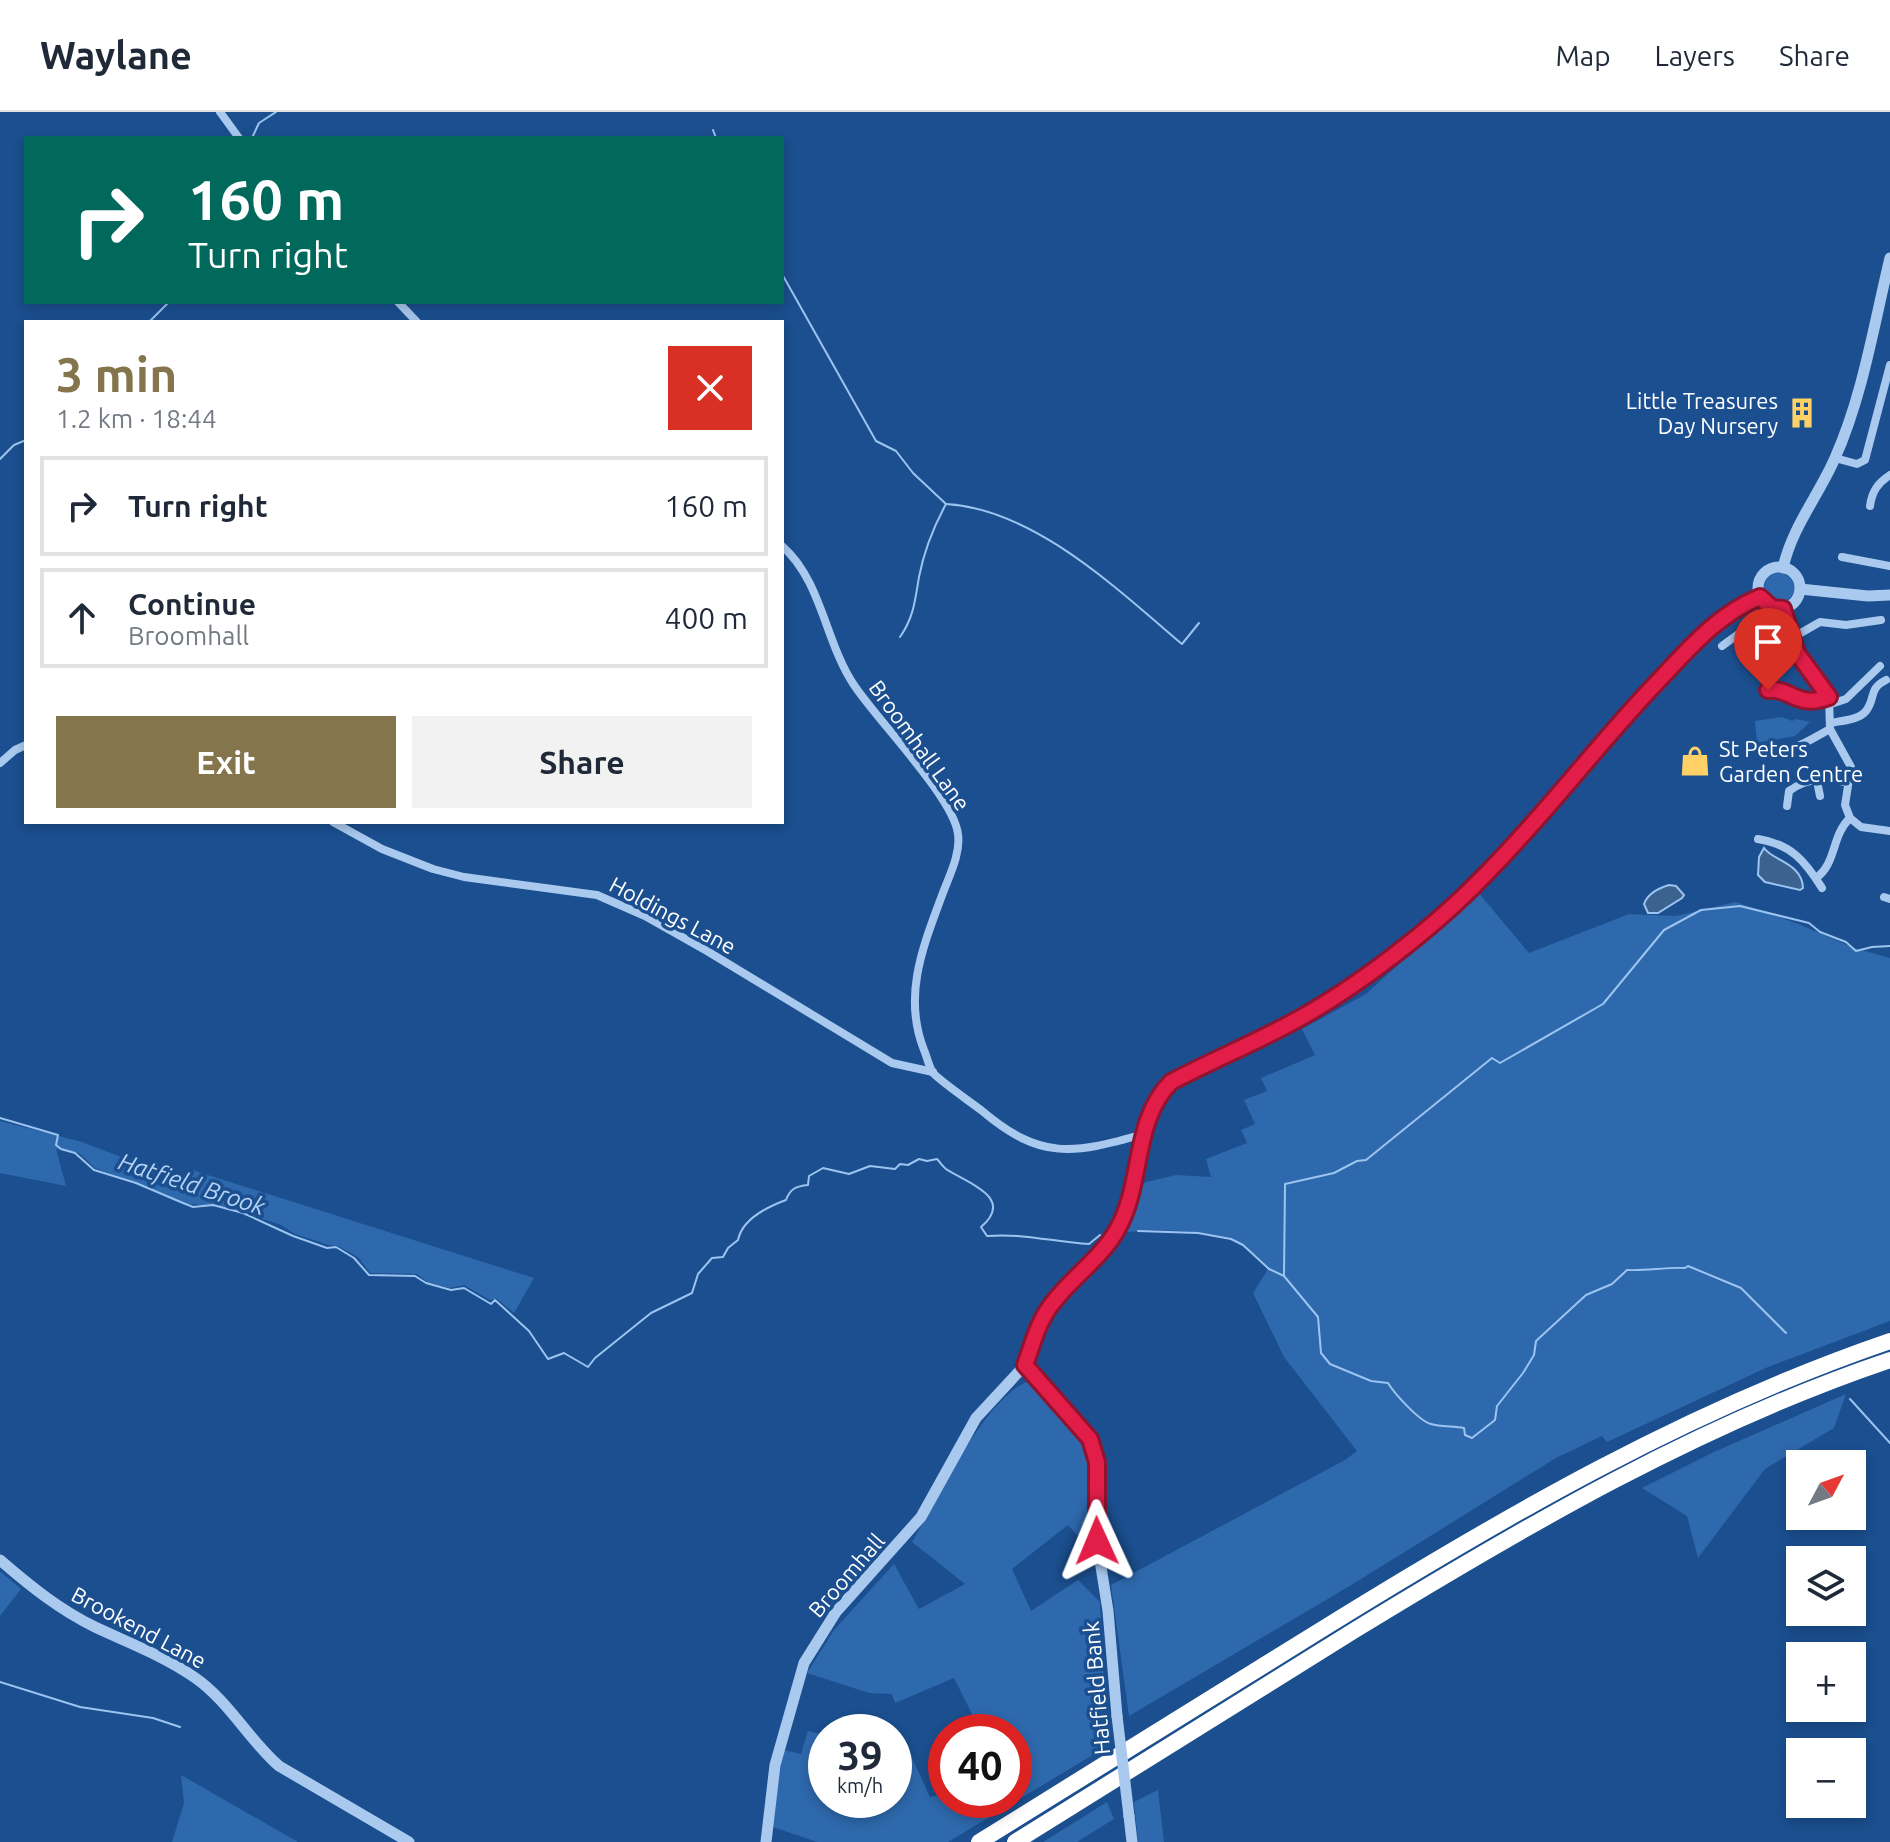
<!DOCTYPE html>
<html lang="en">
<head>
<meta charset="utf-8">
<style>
	:root { --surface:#fff; --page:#f2f2f3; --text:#1f2937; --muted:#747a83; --line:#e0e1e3; --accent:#84754c }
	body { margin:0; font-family:Ubuntu,sans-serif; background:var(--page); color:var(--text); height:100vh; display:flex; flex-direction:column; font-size:30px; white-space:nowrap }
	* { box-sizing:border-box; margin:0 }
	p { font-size:26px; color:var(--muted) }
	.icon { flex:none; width:44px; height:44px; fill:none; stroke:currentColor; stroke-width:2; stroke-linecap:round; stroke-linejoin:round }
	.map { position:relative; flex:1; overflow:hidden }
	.sheet { position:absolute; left:24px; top:208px; width:760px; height:504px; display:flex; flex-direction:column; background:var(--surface); border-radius:0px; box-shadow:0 4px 12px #0003 }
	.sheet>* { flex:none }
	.banner { position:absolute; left:24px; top:24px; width:760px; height:168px; border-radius:0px; box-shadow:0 4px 12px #0003; background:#00695c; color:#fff; overflow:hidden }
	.needle { width:52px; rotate:49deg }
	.fabs { position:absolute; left:1786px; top:1338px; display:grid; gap:16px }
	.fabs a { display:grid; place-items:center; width:80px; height:80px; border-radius:0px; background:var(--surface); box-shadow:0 4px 12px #0003; font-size:40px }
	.speed { position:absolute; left:808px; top:1602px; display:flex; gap:16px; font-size:40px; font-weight:700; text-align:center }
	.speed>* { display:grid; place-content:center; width:104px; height:104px; border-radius:50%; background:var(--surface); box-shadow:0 4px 12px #0003; line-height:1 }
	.speed small { font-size:20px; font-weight:400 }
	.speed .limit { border:12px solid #d22; background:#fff; color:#111 }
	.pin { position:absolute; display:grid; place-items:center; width:68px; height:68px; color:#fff; margin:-82px -34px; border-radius:50% 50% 50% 0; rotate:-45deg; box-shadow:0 0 8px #0007 }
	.pin .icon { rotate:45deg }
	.me { position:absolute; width:88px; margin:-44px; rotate:359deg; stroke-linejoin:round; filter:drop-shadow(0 0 6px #0008) }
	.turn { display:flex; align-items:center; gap:28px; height:168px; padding:0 32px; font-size:36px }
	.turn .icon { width:104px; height:104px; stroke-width:2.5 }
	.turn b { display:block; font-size:56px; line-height:68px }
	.round { display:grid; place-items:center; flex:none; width:84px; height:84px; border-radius:0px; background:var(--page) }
	.overview { display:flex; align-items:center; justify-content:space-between; height:136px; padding:0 32px }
	h1 { font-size:48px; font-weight:700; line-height:60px; color:var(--accent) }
	.action { display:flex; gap:16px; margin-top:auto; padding:16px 32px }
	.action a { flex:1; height:92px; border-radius:0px; background:var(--accent); color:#fff; font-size:32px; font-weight:700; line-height:92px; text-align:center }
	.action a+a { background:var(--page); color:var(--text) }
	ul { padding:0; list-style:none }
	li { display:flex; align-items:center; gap:24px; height:100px; margin:0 16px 12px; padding:0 16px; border:4px solid var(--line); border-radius:0px }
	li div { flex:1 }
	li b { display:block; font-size:30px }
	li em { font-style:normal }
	header { display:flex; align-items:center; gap:48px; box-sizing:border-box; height:112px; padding:0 40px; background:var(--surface); border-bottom:2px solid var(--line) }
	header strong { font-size:38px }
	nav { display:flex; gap:44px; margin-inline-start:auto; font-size:28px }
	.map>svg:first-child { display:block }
</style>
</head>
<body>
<header>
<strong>Waylane</strong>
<nav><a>Map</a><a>Layers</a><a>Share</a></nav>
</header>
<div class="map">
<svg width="1890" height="1730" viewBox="0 0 1890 1730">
	<rect width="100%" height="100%" fill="#1b4f8f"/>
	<!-- green -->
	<g fill="#2e69ad">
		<circle cx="1779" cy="476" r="15"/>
		<polygon points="1782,605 1792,609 1796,607 1810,610 1795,624 1757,631 1755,609"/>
		<path d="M 1478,780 L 1529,841 L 1629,802 L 1676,804 L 1736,790 L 1796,811 L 1854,836 L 1890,846 L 1890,1209 L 1768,1255 L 1607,1330 L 1602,1324 L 1556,1346 L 1353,1472 L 1129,1604 L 1111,1473 L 1345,1348 L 1357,1339 L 1284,1245 L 1253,1181 L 1268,1157 C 1259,1149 1250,1138 1240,1132 C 1216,1117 1155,1117 1127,1120 L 1142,1071 L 1176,1063 L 1211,1065 L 1206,1047 L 1247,1031 L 1241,1018 L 1255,1012 L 1244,988 L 1267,979 L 1261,966 L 1315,943 L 1302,917 L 1366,882 Z"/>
		<polygon points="0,1009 82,1030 179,1067 192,1058 534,1166 514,1201 497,1187 490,1188 464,1173 450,1176 427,1170 417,1162 370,1161 358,1145 338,1134 329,1133 295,1122 281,1113 227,1095 188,1092 95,1056 79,1041 56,1037 66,1074 0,1061"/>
		<path d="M 1029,1269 L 1038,1275 L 1085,1328 L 1092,1349 L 1091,1422 L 1083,1429 L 1068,1413 L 1012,1457 L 1031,1499 L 1078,1468 L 1100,1490 L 1103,1554 L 1111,1632 L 948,1730 L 817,1730 L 773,1715 L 777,1668 L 783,1638 L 801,1642 L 808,1619 L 826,1623 L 826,1688 L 894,1688 L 894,1633 L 907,1635 L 930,1685 L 946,1682 L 946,1688 L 1014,1688 L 1014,1620 L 981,1620 L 954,1566 L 895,1591 L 892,1582 L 869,1581 L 807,1561 L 834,1518 L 894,1452 L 919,1497 L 965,1472 L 912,1430 C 936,1389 986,1284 1029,1269 Z"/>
		<polygon points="1846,1282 1834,1316 1765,1357 1698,1446 1687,1404 1642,1376 1714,1340"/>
		<polygon points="0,1459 21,1477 0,1504"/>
		<polygon points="181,1663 298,1730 172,1730 184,1691"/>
		<polygon points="1158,1678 1164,1730 1138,1730 1134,1690"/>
		<polygon points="1107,1690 1114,1707 1077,1730 1043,1730"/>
	</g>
	<!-- water -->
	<g fill="#3c6290" stroke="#9cc4f0" stroke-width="2">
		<path d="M 1764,736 C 1773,749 1802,751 1803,776 L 1800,778 L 1765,770 L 1758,763 L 1759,745 Z"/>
		<path d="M 1669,773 L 1676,774 L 1684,783 L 1682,786 L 1658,801 L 1648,801 L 1644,792 C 1648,781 1659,776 1669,773 Z"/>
	</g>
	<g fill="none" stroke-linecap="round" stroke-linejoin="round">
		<!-- stream -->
		<g stroke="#9cc4f0" stroke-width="2">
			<polyline points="713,18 716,26"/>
			<polyline points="252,26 259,11 276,0"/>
			<path d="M 782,162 L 876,329 L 896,339 L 913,361 L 946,392 C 934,414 924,439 919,465 C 915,488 914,505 900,525"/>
			<polyline points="149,210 169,190"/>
			<polyline points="0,347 14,333 26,328"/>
			<path d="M 946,392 C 1034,397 1117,477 1182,532 L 1199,511"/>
			<path d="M 0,1006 L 58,1023 L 56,1033 L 61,1037 L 75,1041 L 94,1058 L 136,1071 L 183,1091 L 193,1095 L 213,1093 L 243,1101 L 293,1124 L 327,1136 L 336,1135 L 354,1146 L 369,1163 L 415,1164 L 426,1171 L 451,1178 L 464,1176 L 491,1192 L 495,1188 L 529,1219 L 548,1247 L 564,1241 L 588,1255 L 595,1246 L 651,1201 L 692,1181 L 698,1162 L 712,1146 L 723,1145 L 728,1136 L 738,1128 C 742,1108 767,1095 786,1088 C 790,1077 796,1074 808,1073 L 809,1064 L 823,1056 L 849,1062 L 870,1054 L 895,1057 L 900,1052 L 908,1053 L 919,1047 L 927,1049 L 937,1047 C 940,1050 942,1054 946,1057 C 963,1069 1017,1085 981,1115 L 987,1124 C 1023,1121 1054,1130 1089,1132 L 1100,1123"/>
			<path d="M 1138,1119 L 1198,1121 L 1231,1127 L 1243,1133 L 1269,1157 L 1284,1164 L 1318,1205 L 1321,1241 L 1330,1252 L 1371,1269 L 1388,1271 C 1394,1281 1419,1309 1431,1312 C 1440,1315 1454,1314 1464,1316 L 1465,1323 L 1472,1326 L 1495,1308 L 1497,1294 L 1523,1261 L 1534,1243 L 1536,1229 L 1586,1183 L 1612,1172 L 1627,1158 C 1647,1159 1665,1155 1685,1156 L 1688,1154 L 1741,1176 L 1786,1221"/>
			<polyline points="1284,1164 1285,1072 1334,1061 1357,1049 1366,1048 1492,946 1500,951 1603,892 1664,818 1701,798 1740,794 1809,811 1820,820 1846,830 1856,839 1872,835 1890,834"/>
			<polyline points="1850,1287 1890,1331"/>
			<polyline points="0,1570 80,1595 153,1606 180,1615"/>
		</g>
		<!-- minor -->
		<g stroke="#a9c9ee" stroke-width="8">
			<polyline points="220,0 239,26"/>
			<polyline points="398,190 417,210"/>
			<polyline points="1835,346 1857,352 1865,348 1890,253"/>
			<path d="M 1870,394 C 1872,379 1878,371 1890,363"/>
			<path d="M 782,434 C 822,469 825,530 854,573 C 877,608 954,686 958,722 C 961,743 948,766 941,786 C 922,837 903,885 924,938 C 927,945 929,955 933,961 C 944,972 968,988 981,998 C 1041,1049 1073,1042 1144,1022"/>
			<polyline points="1842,445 1890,454"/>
			<polyline points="1783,497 1797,541 1829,585 1830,617 1851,655 1845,693 1850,706 1861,715 1890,719"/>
			<polyline points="1722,534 1744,518 1764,518 1780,526 1799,522 1820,510 1846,513 1881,508"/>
			<path d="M 1768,578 C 1792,576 1796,597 1829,585"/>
			<polyline points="1831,592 1846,587 1880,554"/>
			<path d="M 1830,611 C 1840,609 1859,608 1866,599 C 1876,586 1868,577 1886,568"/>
			<path d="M 1761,640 C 1794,640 1803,632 1830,617"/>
			<polyline points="0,651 15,638 26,633"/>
			<polyline points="1817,669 1820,684"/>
			<path d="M 1787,694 L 1789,679 C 1806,666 1829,665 1848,671"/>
			<polyline points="333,710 382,737 433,757 464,765 597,783 645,804 707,839 892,951 933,960"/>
			<path d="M 1758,727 C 1791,732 1805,749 1822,776"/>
			<path d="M 1816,766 C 1837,751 1831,724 1850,706"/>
			<polyline points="1884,785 1890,787"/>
		</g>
		<!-- tertiary -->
		<g stroke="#a9c9ee" stroke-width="11">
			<circle cx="1779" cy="476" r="21"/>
			<path d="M 1783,456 C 1792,415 1819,383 1835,346 C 1863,283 1874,212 1890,146"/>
			<polyline points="1800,477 1868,484 1890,483"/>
			<polyline points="1025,1253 1083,1316 1093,1336 1098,1368 1096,1423 1108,1499 1117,1604"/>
			<path d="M 0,1448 C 30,1474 60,1498 95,1515 C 129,1531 164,1544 194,1565 C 229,1589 248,1627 279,1654 L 409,1730"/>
			<polyline points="1129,1704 1132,1730"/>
			<path d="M 766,1730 L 775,1653 L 804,1551 L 836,1500 L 921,1405 L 976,1306 L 1025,1253 L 1042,1207 L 1050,1194 L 1090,1152 L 1117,1120 L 1137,1056 L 1150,999 L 1159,982 L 1171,970 C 1211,950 1252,932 1291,911 C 1357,876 1432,818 1484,764 C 1547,701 1600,629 1662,565 C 1692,533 1719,502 1760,485"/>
		</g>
		<!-- motorway -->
		<g stroke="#fff" stroke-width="16">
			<path d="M 979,1730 C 1094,1658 1209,1587 1324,1516 C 1505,1404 1688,1298 1890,1229"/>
			<path d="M 1015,1730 C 1128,1659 1241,1588 1355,1518 C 1525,1414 1700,1312 1890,1248"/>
		</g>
		<!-- tertiary-bridge -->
		<polyline stroke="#a9c9ee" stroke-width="11" points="1117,1604 1129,1704"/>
	</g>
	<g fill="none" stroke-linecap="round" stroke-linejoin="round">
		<!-- route casing -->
		<g stroke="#92132f" stroke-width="20">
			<path id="route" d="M 1097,1429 L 1097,1350 L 1090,1327 L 1025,1253 C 1032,1234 1037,1213 1049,1196 C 1068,1168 1100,1148 1117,1118 C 1144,1071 1132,1009 1171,970 C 1211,949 1252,932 1291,911 C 1355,877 1434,816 1484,764 C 1547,701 1600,629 1662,565 C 1692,533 1719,502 1760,485 L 1772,496 L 1783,497 L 1797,541 L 1829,585 C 1797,597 1792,576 1768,578"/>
		</g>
		<!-- route -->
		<use href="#route" stroke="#e11d48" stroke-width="14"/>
	</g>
	<!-- icons -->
	<defs>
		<g id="building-bare" transform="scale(2.4)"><path d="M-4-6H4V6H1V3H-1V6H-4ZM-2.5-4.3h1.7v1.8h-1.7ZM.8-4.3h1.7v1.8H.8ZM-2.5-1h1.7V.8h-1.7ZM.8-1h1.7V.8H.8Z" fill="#ffd166" stroke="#1b4f8f" stroke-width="2.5" paint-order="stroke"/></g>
		<g id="shop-bare" transform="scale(2.4)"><path d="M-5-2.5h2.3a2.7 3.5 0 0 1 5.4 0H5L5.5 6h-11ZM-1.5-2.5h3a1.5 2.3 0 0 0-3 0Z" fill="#ffd166" stroke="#1b4f8f" stroke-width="2.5" paint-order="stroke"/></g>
	</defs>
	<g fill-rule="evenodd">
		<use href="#building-bare" x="1802" y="301"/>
		<use href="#shop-bare" x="1695" y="649"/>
	</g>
	<g text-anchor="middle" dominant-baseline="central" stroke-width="7" stroke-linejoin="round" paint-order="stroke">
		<!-- poi labels -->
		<g font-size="22" fill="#fff" stroke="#1b4f8f" text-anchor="end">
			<text x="1778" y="288">Little Treasures<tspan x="1778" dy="25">Day Nursery</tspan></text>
			<text x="1719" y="636" text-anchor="start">St Peters<tspan x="1719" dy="25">Garden Centre</tspan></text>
		</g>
		<!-- street labels -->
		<g font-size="22" fill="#fff" stroke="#1b4f8f">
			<text transform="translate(920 633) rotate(54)">Broomhall Lane</text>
			<text transform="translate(673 803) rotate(28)">Holdings Lane</text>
			<text transform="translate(846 1463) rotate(-49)">Broomhall</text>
			<text transform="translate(139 1515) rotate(28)">Brookend Lane</text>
			<text transform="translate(1096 1576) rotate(-95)">Hatfield Bank</text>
		</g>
		<!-- water labels -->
		<g font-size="24" font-style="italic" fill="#b5d3f5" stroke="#1b4f8f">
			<text transform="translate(192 1072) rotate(18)">Hatfield Brook</text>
		</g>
	</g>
</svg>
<div class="fabs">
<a><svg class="needle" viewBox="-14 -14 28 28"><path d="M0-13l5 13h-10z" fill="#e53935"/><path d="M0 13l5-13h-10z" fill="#747a83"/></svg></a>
<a><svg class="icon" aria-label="layers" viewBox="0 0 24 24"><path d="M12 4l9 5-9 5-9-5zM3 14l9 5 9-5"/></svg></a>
<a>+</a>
<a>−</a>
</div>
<div class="speed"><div>39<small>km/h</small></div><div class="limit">40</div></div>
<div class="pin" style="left:1768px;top:578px;background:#d93025"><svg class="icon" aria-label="arrive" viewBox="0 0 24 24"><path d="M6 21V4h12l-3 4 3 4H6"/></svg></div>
<svg class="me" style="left:1097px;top:1429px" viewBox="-20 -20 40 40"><path d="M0-17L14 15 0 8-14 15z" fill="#e11d48" stroke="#fff" stroke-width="4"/></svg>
<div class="banner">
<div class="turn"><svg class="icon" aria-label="right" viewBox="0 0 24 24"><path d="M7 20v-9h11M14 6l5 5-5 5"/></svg><div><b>160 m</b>Turn right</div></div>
</div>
<section class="sheet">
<div class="overview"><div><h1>3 min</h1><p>1.2 km · 18:44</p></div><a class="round" style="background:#d93025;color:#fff"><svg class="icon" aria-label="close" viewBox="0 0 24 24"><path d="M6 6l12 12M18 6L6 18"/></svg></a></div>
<ul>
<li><svg class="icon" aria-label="right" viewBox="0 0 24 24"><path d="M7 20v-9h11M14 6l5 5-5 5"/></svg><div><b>Turn right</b></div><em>160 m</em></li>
<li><svg class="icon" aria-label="ahead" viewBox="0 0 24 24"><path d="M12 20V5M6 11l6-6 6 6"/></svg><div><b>Continue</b><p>Broomhall</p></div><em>400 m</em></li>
</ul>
<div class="action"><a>Exit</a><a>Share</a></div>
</section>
</div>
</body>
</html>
